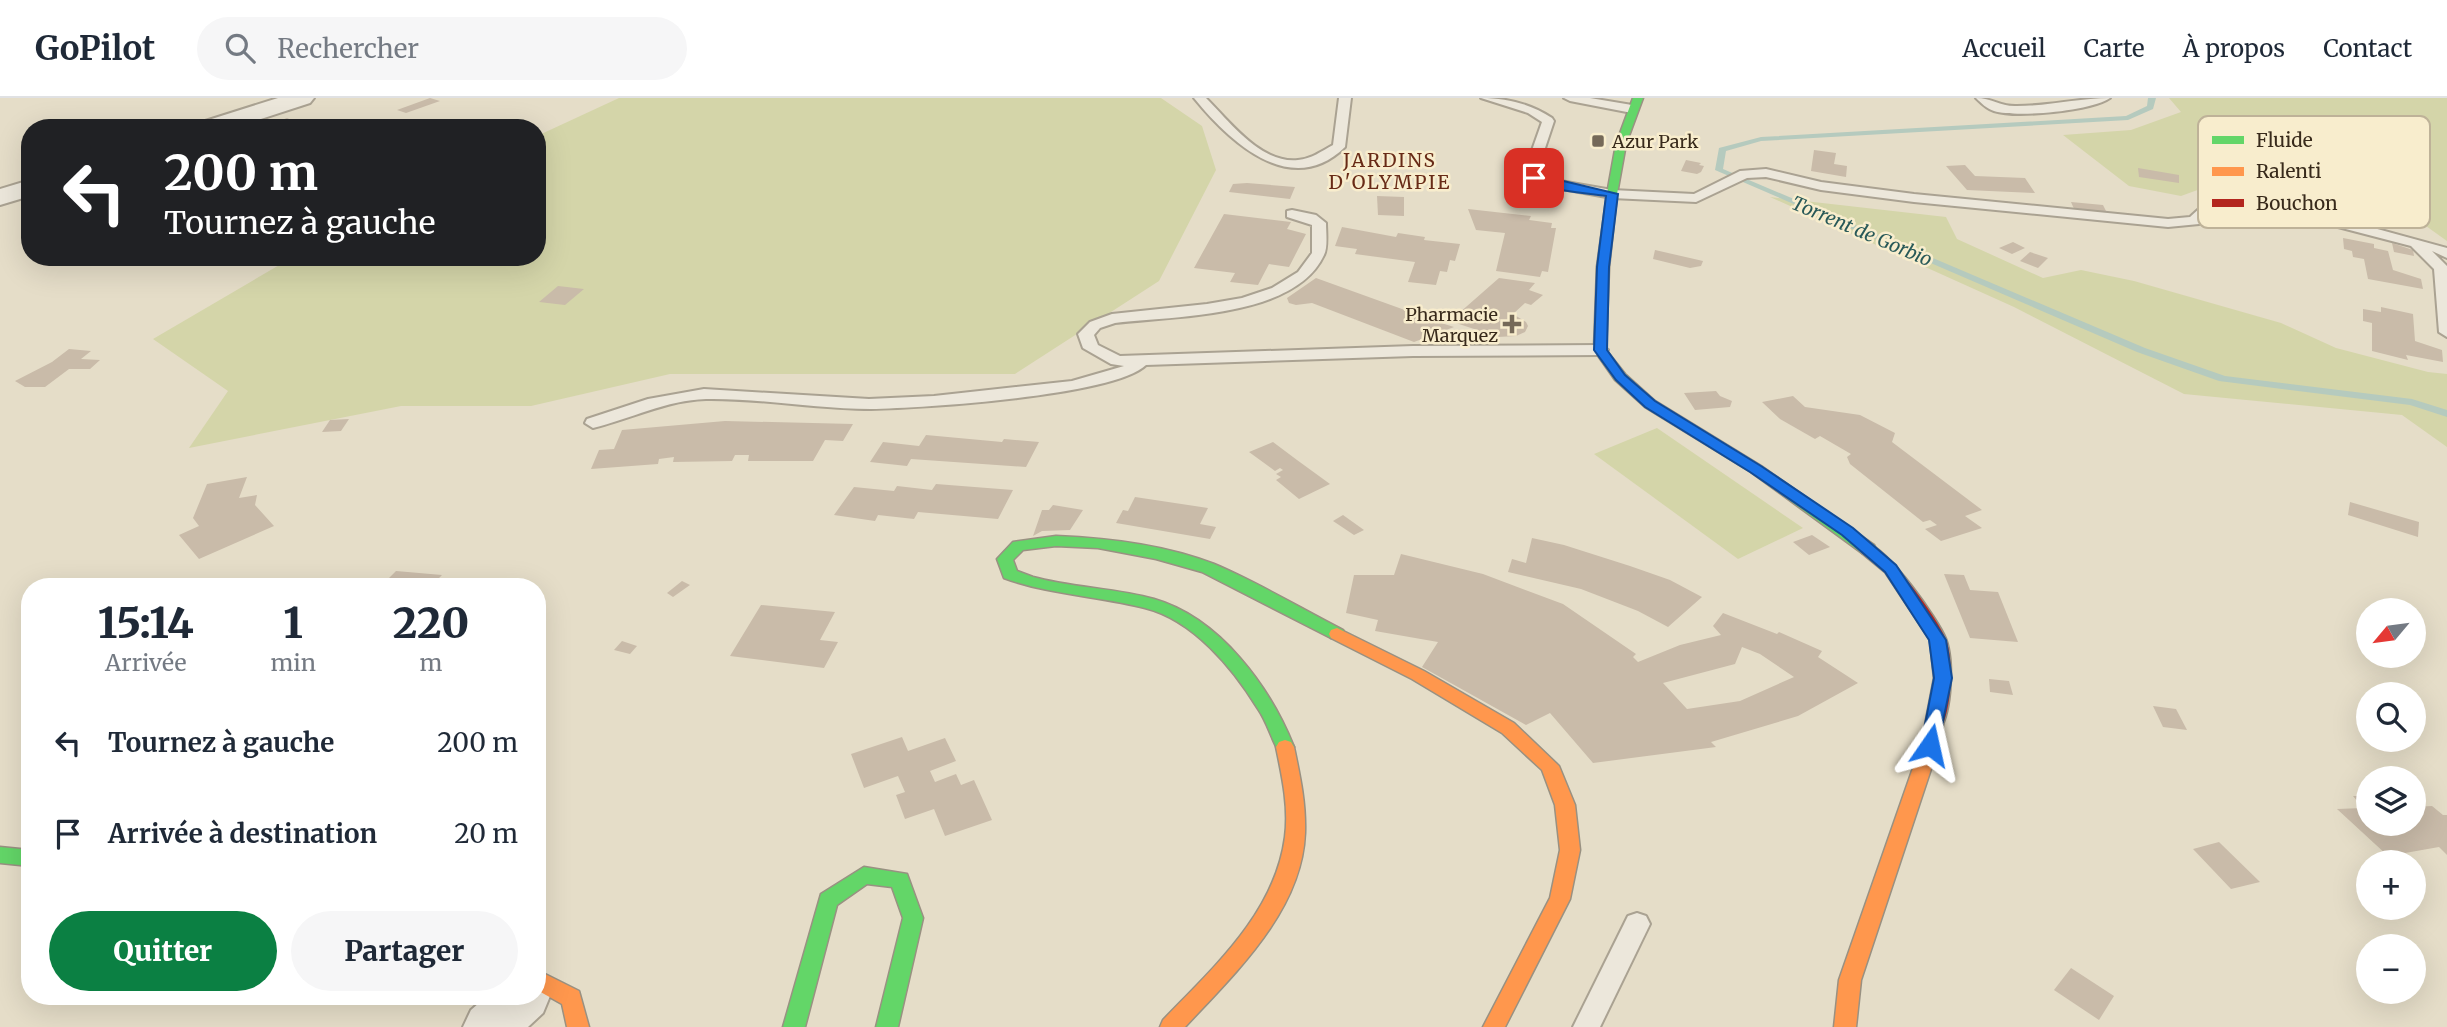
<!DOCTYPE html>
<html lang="fr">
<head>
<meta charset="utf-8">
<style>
	:root { --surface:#fff; --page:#f6f6f7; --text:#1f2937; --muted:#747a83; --line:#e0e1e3; --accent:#0b8043 }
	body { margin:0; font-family:Merriweather,serif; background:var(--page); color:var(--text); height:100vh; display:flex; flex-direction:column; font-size:26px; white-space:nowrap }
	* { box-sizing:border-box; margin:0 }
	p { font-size:23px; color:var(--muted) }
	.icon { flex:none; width:38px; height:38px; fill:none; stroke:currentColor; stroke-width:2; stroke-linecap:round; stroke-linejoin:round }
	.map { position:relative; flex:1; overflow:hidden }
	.drawer { position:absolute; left:21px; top:480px; width:525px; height:427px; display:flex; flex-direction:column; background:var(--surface); border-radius:28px; box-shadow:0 7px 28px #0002 }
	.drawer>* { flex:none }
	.top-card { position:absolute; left:21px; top:21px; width:525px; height:147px; border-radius:28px; box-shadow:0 7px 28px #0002; background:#202124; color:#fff; overflow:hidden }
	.needle { width:46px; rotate:241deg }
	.fabs { position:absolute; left:2356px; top:500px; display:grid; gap:14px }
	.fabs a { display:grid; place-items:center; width:70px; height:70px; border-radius:50%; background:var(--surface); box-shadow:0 7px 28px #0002; font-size:35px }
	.pin { position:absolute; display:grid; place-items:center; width:60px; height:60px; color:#fff; margin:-30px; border-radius:14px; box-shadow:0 4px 10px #0006 }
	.me { position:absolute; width:77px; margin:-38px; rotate:11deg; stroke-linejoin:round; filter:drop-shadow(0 0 5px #0008) }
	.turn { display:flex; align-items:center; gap:24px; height:147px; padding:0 28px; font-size:32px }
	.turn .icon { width:91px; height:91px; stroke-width:2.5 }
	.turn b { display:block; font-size:49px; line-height:60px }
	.eta { display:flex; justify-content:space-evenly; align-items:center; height:119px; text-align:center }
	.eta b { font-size:42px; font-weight:800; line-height:49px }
	.cta { display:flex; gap:14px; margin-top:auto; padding:14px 28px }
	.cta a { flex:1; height:80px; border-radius:42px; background:var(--accent); color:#fff; font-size:28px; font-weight:800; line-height:80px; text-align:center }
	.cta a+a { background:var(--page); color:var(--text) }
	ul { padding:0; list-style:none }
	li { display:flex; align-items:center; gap:21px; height:91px; padding:0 28px }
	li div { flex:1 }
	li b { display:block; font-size:26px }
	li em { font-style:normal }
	header { display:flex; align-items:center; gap:42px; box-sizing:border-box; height:98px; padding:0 35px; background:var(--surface); border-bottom:2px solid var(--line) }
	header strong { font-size:33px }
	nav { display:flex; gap:38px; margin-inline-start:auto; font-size:24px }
	.search { width:490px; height:63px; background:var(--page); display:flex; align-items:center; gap:18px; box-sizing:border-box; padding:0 24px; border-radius:38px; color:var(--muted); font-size:26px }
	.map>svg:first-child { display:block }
</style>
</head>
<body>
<header>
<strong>GoPilot</strong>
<div class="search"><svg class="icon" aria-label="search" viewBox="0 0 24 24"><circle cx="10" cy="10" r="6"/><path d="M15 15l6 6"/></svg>Rechercher</div>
<nav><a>Accueil</a><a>Carte</a><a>À propos</a><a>Contact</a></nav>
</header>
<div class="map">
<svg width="2447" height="929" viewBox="0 0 2447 929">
	<rect width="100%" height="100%" fill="#e5ddc8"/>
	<!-- green -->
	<g fill="#d4d5a9">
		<polygon points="619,0 1161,0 1202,28 1216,72 1159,183 1015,276 670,276 531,308 401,308 189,350 228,293 153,241 293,159 537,159 537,38"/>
		<polygon points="2169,0 2447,0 2447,143 2412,118 2410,87 2390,65 2335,52 2283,55 2247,74 2181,98 2129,88 2063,37 2131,32 2181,14"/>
		<polygon points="1770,99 1946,119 1957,141 2043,180 2081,172 2134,183 2281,225 2336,250 2428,274 2447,276 2447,349 2402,317 2184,296 2014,209"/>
		<polygon points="1657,330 1803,430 1738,461 1594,356"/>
	</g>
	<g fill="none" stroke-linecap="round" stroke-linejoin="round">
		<!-- stream -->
		<polygon fill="#b5cabe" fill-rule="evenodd" points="2148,0 2156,0 2153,11 2128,22 1761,43 1726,53 1723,71 2145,250 2225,278 2412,301 2447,312 2447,319 2410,307 2219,283 2137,254 1715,72 1719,50 1761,39 2126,18 2147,8"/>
	</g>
	<!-- building -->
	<g fill="#c9bba9" fill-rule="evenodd">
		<polygon points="430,0 440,3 406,15 397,12"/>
		<polygon points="287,20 302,27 293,30 261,30"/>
		<polygon points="1814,52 1836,55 1834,66 1847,68 1846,79 1811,73"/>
		<polygon points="1686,62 1701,65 1699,67 1704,68 1701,74 1697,76 1681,73"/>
		<polygon points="1965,67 1975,78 2025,80 2035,95 1967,92 1946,68"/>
		<polygon points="2138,70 2179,77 2179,85 2139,79"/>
		<polygon points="1247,85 1295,89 1290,101 1229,94 1233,86"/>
		<polygon points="1377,98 1404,99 1404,118 1378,117"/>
		<polygon points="2071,104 2103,107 2108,117 2075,113"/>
		<polygon points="1468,111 1531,118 1529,122 1552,125 1551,130 1556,130 1548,174 1542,173 1540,179 1496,173 1505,135 1476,132"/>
		<polygon points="1224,116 1291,124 1287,131 1306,136 1289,169 1269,166 1258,187 1230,184 1235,175 1194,170"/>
		<polygon points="1342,129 1396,139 1398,135 1425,139 1424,142 1460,146 1455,163 1450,162 1447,174 1440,173 1436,187 1408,184 1415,164 1355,156 1357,151 1335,148"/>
		<polygon points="2343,140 2374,146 2374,150 2388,153 2393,172 2421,181 2423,191 2368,181 2364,161 2353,159 2352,153 2344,151"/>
		<polygon points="2013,144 2025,150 2012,156 1999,150"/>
		<polygon points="2392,145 2413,152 2414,158 2394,154"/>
		<polygon points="1655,152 1703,163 1701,168 1690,170 1653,161"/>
		<polygon points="2030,154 2048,160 2038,170 2020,163"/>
		<polygon points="1316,180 1438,224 1454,229 1414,244 1312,205 1296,207 1289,205 1287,200"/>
		<polygon points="1499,180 1535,185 1529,192 1543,197 1531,207 1525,205 1513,216 1526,224 1528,228 1525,234 1516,238 1498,239 1450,223"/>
		<polygon points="558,188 584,191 565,207 539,204"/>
		<polygon points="2381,209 2413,216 2415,243 2442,252 2443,264 2406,257 2408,262 2372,253 2372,225 2363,223 2363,211 2381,214"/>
		<polygon points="69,251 91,253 81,261 100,262 90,271 69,271 45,289 25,289 15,283 52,264"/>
		<polygon points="1716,293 1720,298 1732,303 1730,309 1695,312 1684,295"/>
		<polygon points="1793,298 1805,309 1860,317 1895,335 1892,344 1982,412 1965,418 1982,430 1941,443 1925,431 1937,427 1930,422 1923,424 1850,366 1847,359 1851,356 1820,338 1815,341 1780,321 1762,304"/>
		<polygon points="349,321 341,333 322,334 330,322"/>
		<polygon points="725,323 853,326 843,343 825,342 813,363 748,363 749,357 735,357 732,363 673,364 674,359 659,361 658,366 591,371 599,352 614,351 622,332"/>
		<polygon points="926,337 1002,344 1004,341 1039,344 1026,369 911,361 907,368 870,364 883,344 919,348"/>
		<polygon points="1273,344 1297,362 1330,386 1299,401 1276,382 1281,379 1276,376 1283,372 1280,370 1275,373 1249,354"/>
		<polygon points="247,379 239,400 257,397 255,407 274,428 199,461 179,437 199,428 193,420 207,386"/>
		<polygon points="936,386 1013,392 998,421 918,414 914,421 878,417 875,423 834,417 854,389 894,393 897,388 932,392"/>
		<polygon points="1135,399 1208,410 1200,426 1216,429 1210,441 1116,425 1123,412 1128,413"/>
		<polygon points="2350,404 2419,424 2418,439 2348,417"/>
		<polygon points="1053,407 1083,412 1070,432 1042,433 1033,438 1042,412 1049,412"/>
		<polygon points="1343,417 1364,432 1354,437 1333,423"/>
		<polygon points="1812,437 1830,449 1809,457 1793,444"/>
		<polygon points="1532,440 1564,447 1630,468 1670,482 1702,499 1668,529 1638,513 1581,491 1508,474 1512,461 1526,465"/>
		<path d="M 1401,456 L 1483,476 L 1563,506 L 1636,556 L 1633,559 L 1638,564 L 1680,547 L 1721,537 L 1713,528 L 1723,515 L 1777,536 L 1779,534 L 1822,553 L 1818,559 L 1858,585 L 1798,618 L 1711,644 L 1716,649 L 1593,665 L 1550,615 L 1526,627 L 1422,569 L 1438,544 L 1375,533 L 1378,522 L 1346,515 L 1354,477 L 1394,477 ZM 1742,549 L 1760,556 L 1794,579 L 1740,603 L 1687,611 L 1663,585 L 1735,566 Z"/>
		<polygon points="396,473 442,477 436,483 424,482 418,488 381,488"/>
		<polygon points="1944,476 1964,477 1970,492 1998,494 2018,544 1970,540"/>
		<polygon points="682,483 690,487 673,499 667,495"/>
		<polygon points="761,507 835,514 820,542 838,544 824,570 730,558"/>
		<polygon points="622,543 637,548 630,556 614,552"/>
		<polygon points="1989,581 2009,583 2013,597 1990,594"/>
		<polygon points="2153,608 2176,611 2187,632 2163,629"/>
		<polygon points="902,639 908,653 945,640 956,663 930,673 935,684 956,676 961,687 974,682 992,722 945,738 934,711 905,721 896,697 905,694 898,678 864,690 851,656"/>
		<polygon points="2353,698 2368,698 2368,726 2413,726 2413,709 2432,708 2443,717 2447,717 2447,757 2439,749 2388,758 2337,711 2363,710"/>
		<polygon points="2219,744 2260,784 2231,791 2193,751"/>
		<polygon points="2071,870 2114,898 2099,922 2054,892"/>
	</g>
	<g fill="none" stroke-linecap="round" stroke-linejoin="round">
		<!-- lane casing -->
		<g stroke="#aaa292" stroke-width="4">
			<g id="lane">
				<path d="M 1194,0 L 1206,0 C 1230,24 1261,66 1298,62 C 1311,61 1322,53 1333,47 L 1339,0 L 1351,0 L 1345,49 C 1291,102 1229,43 1194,0 Z"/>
				<path d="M 1481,0 C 1507,0 1531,6 1552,20 L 1554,23 L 1537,74 L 1549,81 L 1612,92 L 1694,96 L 1740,73 L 1766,71 L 1821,84 L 1914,96 L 2168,121 L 2190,119 L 2212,99 L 2237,93 L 2262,95 L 2348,123 L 2447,150 L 2447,160 L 2432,153 L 2447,168 L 2447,239 L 2439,234 L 2434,171 L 2411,148 L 2338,129 L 2260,103 L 2237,101 L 2222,105 L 2199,126 L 2168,129 L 1914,104 L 1821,92 L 1766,79 L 1747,80 L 1696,104 L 1612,100 L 1540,87 L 1524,75 L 1542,24 L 1528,15 Z"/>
				<polygon points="1564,0 1590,0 1632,7 1638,11 1632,15 1570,3"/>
				<path d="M 1976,0 C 1992,0 2001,9 2017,8 C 2049,8 2079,0 2110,0 C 2092,13 2016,20 1994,13 C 1987,11 1981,5 1976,0 Z"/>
				<path d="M 1292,112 L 1316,117 L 1326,125 C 1326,135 1328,149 1324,157 C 1295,220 1174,218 1115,225 L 1100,230 L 1094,237 L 1098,247 L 1120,258 L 1413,248 L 1600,247 L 1608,252 L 1600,257 L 1413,258 L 1146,267 C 1114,298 922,310 871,311 C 816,311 761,300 706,301 C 667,302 630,321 593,330 L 585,325 L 587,321 L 648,301 L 704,291 L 869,301 L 934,298 L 1072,283 L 1124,268 L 1111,266 L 1083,250 L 1078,236 L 1090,224 L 1112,216 L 1207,206 L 1242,200 L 1272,190 L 1298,174 L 1312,155 L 1312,127 L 1287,119 L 1287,113 Z"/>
				<polygon points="1637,815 1646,818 1650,826 1600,929 1573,929 1628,818"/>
			</g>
		</g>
		<!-- street casing -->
		<g stroke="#aaa292" stroke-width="4">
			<g id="street">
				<polygon points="278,0 314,0 310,5 233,30 196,30 199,25"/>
				<polygon points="30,82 30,98 0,107 0,91"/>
				<polygon points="537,879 543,881 550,898 543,915 528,929 463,929 471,912 487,898 537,898"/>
			</g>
		</g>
		<!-- fast casing -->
		<g stroke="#999182" stroke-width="3">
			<g id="fast">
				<polygon points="1633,0 1643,0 1626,46 1617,96 1609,169 1606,252 1625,276 1655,303 1761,368 1874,447 1876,451 1874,455 1862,455 1751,374 1645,309 1615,282 1594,252 1597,169 1607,96 1616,46"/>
				<path d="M 1056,438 C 1108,440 1165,447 1214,466 C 1255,483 1302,511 1343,532 L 1345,536 L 1343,540 L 1331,540 L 1202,474 L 1156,461 L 1098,450 L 1056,448 L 1023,452 L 1013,462 L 1017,473 L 1033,479 C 1073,490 1115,490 1154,501 C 1220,520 1270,589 1294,649 L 1291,654 L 1285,656 L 1279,654 C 1271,640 1267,624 1258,611 C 1233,570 1193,522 1145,510 C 1098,498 1050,497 1004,480 L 997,461 L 1013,444 Z"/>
				<polygon points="0,749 30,752 30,768 0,765"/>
				<polygon points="864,769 907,776 923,820 898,929 876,929 903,820 892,789 867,786 837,807 805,929 783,929 821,796"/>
			</g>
		</g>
		<!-- slow casing -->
		<g stroke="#999182" stroke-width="3">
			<g id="slow">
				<polygon points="1337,530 1424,573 1514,625 1559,668 1575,707 1580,752 1570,801 1505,929 1483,929 1550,800 1560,752 1555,707 1542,672 1502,635 1412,581 1331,540 1329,536 1331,532"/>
				<polygon points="1934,620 1940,622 1943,627 1939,647 1861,882 1856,929 1834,929 1839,882 1921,647 1928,622"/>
				<path d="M 1285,642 L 1291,644 L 1294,649 C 1300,678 1306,705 1305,735 C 1302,813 1235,875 1185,929 L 1160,929 L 1163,922 C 1214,869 1275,815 1285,739 C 1289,709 1282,678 1276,649 L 1279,644 Z"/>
				<polygon points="537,872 579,893 589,929 567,929 562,906 537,892"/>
			</g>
		</g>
		<!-- jam casing -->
		<g stroke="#999182" stroke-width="3">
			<path id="jam" d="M 1868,446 C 1889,452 1938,521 1946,541 C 1954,563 1952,612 1940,632 L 1928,632 L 1925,627 L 1934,580 L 1930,542 L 1885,474 L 1862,455 L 1860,451 Z"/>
		</g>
		<!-- lane -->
		<use href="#lane" fill="#ece7db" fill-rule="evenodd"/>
		<!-- street -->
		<use href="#street" fill="#ece7db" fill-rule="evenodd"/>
		<!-- fast -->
		<use href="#fast" fill="#63d668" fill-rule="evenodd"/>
		<!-- slow -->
		<use href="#slow" fill="#ff974d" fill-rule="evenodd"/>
		<!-- jam -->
		<use href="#jam" fill="#b3261e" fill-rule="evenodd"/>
	</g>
	<!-- route -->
	<path fill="#1a73e8" stroke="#114b97" stroke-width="2" d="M 1534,76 L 1618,96 L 1609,169 L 1607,252 L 1625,277 L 1655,303 L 1761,368 L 1853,430 L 1896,467 L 1946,542 L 1952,580 L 1937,652 L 1924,652 L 1921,647 L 1934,580 L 1929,542 L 1885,474 L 1842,437 L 1750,374 L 1645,309 L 1616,282 L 1594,252 L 1597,169 L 1606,98 C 1583,94 1547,94 1529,80 Z"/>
	<!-- markers -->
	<g fill="#756958" stroke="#f8edcd" stroke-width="2.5">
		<rect x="1591" y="36" width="14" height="14" rx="3.5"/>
		<path d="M1508.5 215.5h7v7h7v7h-7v7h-7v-7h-7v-7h7z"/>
	</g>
	<g text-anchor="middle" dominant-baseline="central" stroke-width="5" stroke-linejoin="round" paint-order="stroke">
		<!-- far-poi labels -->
		<g font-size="18" fill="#382a1b" stroke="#f8edcd" text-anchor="start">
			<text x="1612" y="43">Azur Park</text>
			<text x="1498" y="216" text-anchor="end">Pharmacie<tspan x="1498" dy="21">Marquez</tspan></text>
		</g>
		<!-- far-neighbourhood labels -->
		<g font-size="19" letter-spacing="2" fill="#682b17" stroke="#f8edcd">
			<text x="1390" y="62">JARDINS<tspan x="1390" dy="22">D'OLYMPIE</tspan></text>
		</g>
		<!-- far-water labels -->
		<g font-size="19" font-style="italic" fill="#285958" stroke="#f8edcd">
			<text transform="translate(1862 133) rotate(23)">Torrent de Gorbio</text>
		</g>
	</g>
	<!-- legend -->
	<rect x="2198" y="18" width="232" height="112" rx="10" fill="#f8edcd" stroke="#beb298" stroke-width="2"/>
	<rect x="2212" y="38" width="32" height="8" fill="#63d668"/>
	<rect x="2212" y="69" width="32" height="9" fill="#ff974d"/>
	<rect x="2212" y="101" width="32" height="8" fill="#b3261e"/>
	<g font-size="19" fill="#382a1b">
		<text x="2256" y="49">Fluide</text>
		<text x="2256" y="80">Ralenti</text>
		<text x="2256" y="112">Bouchon</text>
	</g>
</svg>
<div class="fabs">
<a><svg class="needle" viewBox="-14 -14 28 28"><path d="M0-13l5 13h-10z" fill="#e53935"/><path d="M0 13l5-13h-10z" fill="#747a83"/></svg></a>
<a><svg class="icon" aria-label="search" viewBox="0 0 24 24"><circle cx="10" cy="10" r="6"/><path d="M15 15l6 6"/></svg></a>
<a><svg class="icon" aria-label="layers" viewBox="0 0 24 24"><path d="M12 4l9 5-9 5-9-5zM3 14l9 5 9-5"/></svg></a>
<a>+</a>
<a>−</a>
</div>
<div class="pin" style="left:1534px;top:80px;background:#d93025"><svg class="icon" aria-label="arrive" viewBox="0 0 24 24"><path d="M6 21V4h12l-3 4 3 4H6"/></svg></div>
<svg class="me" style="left:1930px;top:647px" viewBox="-20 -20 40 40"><path d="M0-17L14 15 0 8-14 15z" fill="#1a73e8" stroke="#fff" stroke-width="4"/></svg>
<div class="top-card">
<div class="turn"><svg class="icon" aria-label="left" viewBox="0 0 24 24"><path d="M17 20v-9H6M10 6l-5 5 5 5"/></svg><div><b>200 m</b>Tournez à gauche</div></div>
</div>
<section class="drawer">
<div class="eta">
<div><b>15:14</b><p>Arrivée</p></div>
<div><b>1</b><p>min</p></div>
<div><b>220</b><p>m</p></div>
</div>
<ul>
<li><svg class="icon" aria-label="left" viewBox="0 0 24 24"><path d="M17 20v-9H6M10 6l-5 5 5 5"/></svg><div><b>Tournez à gauche</b></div><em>200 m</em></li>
<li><svg class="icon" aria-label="arrive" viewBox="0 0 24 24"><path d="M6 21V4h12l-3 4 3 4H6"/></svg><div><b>Arrivée à destination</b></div><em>20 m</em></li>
</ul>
<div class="cta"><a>Quitter</a><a>Partager</a></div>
</section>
</div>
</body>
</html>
